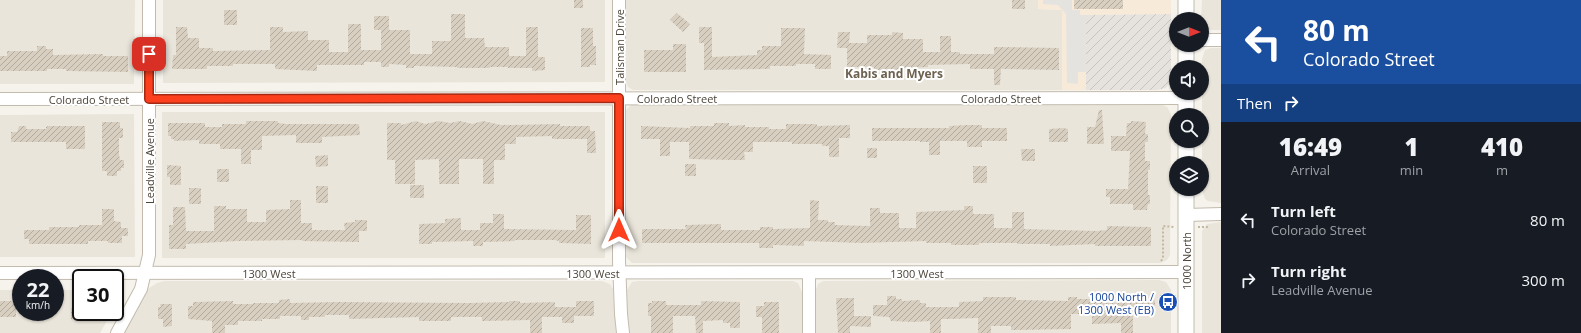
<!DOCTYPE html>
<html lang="en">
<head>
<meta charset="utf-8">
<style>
	:root { --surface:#171b24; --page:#20242c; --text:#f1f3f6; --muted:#9ea1a6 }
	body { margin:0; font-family:"Open Sans",sans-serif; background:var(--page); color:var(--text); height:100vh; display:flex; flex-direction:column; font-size:15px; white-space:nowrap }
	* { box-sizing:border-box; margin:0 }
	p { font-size:13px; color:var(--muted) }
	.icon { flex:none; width:22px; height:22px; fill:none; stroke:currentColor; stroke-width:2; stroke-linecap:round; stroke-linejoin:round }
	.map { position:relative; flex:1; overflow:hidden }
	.details { display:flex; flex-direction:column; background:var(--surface); width:360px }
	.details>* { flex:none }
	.banner { background:#1a4fa0; color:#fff; overflow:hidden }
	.needle { width:26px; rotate:90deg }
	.buttons { position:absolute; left:1169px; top:12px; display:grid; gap:8px }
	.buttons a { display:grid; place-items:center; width:40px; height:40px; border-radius:50%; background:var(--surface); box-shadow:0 1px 3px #0004; font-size:20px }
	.speed { position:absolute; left:12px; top:269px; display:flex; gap:8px; font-size:20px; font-weight:700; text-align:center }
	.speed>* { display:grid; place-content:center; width:52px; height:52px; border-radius:50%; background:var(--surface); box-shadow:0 1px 3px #0004; line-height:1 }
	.speed small { font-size:10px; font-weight:400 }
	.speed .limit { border:2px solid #111; border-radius:6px; background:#fff; color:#111 }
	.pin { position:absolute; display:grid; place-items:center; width:34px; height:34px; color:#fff; margin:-17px; border-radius:8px; box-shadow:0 2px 6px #0006 }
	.me { position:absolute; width:44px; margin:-22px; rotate:0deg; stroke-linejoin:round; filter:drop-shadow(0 0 3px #0008) }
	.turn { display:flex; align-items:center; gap:14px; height:84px; padding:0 16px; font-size:18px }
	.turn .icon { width:52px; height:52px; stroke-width:2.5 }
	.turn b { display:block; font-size:28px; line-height:34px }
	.then { display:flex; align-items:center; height:38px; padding:0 16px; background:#0003; gap:8px; font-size:15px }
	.eta { display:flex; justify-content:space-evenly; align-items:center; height:68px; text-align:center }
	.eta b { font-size:24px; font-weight:800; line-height:28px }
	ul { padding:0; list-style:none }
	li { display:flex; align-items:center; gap:12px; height:60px; padding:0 16px }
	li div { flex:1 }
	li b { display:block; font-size:15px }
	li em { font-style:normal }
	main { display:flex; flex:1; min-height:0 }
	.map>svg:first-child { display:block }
</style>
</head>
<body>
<main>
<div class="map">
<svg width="1221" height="333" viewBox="0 0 1221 333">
	<defs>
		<pattern id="industrial-furrows" width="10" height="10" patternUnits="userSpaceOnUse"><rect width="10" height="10" fill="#e6e2dd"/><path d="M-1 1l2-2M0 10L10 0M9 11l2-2" fill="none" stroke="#c7c3be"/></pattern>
		<pattern id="building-hatch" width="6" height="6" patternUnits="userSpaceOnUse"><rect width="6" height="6" fill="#d8cfc1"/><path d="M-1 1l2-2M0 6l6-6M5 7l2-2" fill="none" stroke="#b1aa9e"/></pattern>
	</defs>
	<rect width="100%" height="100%" fill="#f6f3ec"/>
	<!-- residential -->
	<g fill="#eae5da">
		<polygon points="0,0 135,0 134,84 0,84"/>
		<polygon points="163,0 605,0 605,82 163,83"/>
		<polygon points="625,0 1038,0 1039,9 1062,10 1062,90 633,90 628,87 625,79"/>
		<polygon points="1202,0 1221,0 1221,30 1210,30 1204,25 1201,19"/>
		<polygon points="1211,48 1221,48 1221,203 1208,201 1205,199 1202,190 1202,59 1205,50"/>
		<polygon points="632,104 1161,104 1167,107 1171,114 1170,255 1167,260 1161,263 632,263 626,257 625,246 625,117 626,110"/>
		<rect x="162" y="112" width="443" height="146"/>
		<polygon points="134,114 135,257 0,257 0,115"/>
		<polygon points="1221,222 1221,333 1202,333 1202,231 1207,224"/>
		<polygon points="1159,280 1166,282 1171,290 1171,333 815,333 815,292 818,284 823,281"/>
		<polygon points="164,281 602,281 610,284 613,289 616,333 124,333 149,288 157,283"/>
		<polygon points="638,281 793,281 798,283 802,292 802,333 630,333 627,309 627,290 632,282"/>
		<polygon points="0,290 21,290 21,312 55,312 55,290 81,290 81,312 112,312 100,333 0,333"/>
	</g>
	<!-- commercial -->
	<polygon fill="#f7ead8" points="1038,0 1171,0 1171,14 1086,15 1086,90 1062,90 1062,10 1038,9"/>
	<!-- industrial -->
	<polygon fill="url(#industrial-furrows)" points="1171,14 1171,80 1166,88 1157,90 1086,90 1086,15"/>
	<!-- parking -->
	<polygon fill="#e5e3e0" points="1043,0 1072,0 1072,10 1080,10 1080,15 1086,15 1086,72 1078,72 1078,84 1067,83 1066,14 1058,5 1043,4"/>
	<!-- building -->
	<g fill="url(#building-hatch)">
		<rect x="574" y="0" width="9" height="8"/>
		<rect x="1012" y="0" width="13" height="9"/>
		<rect x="1074" y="0" width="49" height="9"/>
		<rect x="224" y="10" width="13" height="15"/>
		<polygon points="677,13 690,24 683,32 670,20"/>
		<polygon points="451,14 465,14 465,38 484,38 485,47 509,47 509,56 526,56 526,27 538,27 538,57 545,57 545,70 532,71 532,68 508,68 508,67 490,67 490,68 457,68 457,67 414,66 414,68 406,68 406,65 389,64 389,67 381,67 381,62 364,62 364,65 317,65 317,71 275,69 275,64 233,64 233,66 207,66 207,69 172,69 173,55 176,55 176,27 187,27 188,38 199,38 199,48 213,48 213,51 270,50 270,27 283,27 283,32 308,31 308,40 329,40 329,52 348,52 348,24 361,24 361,50 381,50 381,30 374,30 374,16 389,16 389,30 410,30 410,54 432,54 432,41 451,41"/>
		<polygon points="699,27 712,27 712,57 757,55 757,50 762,50 762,46 781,46 781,28 805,28 804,54 831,55 831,69 815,69 815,64 796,64 796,66 770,66 770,69 704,70 704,43 699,43"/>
		<polygon points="581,28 593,28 593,46 596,46 596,65 590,65 590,67 581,67"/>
		<polygon points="838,32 850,32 849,43 867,43 867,35 892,35 892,32 903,33 903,39 923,39 923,52 940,52 940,36 951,36 951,52 960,52 960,54 994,54 994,47 1059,48 1059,70 1001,69 1000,85 994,85 994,69 970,69 970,64 928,65 928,67 904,68 904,70 874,70 874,67 847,67 847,48 837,48"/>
		<polygon points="673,44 686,44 686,72 644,72 644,50 673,50"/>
		<polygon points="37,46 46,46 46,49 53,49 53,55 103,54 103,56 128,56 128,72 66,71 66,69 47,69 47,71 0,71 0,56 7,56 7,51 37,51"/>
		<polygon points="1099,110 1102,110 1104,144 1087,144 1087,127 1095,127"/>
		<polygon points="246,121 278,121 278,123 286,124 359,124 360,135 322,137 322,143 296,143 296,135 262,136 262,150 251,150 251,164 241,164 241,149 220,149 220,144 199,144 199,140 174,141 174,139 171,139 171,136 168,136 168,123 205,123 205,127 222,127 222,124 246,124"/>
		<polygon points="416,121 425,124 439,121 450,123 460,121 472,124 483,121 501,125 560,124 560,126 590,126 590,131 595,131 596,153 587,153 587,139 552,139 552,136 516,137 516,144 505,144 505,160 494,160 494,184 483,184 483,159 459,159 459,184 439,184 439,159 415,160 415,184 395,184 395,160 387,160 387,123 401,123 401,125"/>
		<polygon points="1131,121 1146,122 1145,134 1148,134 1148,142 1145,142 1145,161 1150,161 1150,170 1148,170 1148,195 1150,195 1150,204 1148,204 1147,210 1133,210 1133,204 1110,204 1110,197 1106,197 1106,189 1128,189 1130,151 1111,151 1111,136 1126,136 1127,123 1131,123"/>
		<polygon points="102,122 120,122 120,128 123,128 123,138 119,138 119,154 120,160 124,160 124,168 121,168 121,171 117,171 117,176 107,176 107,171 102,171"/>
		<polygon points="714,123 729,123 729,126 745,125 745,127 769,127 769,129 786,129 786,124 817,124 817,126 850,125 850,138 839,138 839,157 829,157 829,146 822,146 822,144 792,144 792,142 753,142 753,152 744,152 745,160 733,160 689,159 689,142 670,142 670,156 660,156 660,139 641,139 641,126 690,128 690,126 714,126"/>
		<polygon points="967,125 982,125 982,128 1007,128 1007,141 982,141 982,147 967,147 967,141 940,141 940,155 929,155 929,142 920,142 920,141 872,141 872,128 949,128 949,126"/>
		<polygon points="19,126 26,126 26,129 46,129 46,127 48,126 85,126 85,149 66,149 66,142 11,142 11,132 17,132"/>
		<polygon points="1063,128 1068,129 1068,142 1049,142 1049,129"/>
		<rect x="867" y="148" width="10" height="10"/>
		<polygon points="1021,149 1035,149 1035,161 1022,161"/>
		<polygon points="328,155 328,166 316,167 315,156"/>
		<rect x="685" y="164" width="11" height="12"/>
		<polygon points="167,165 181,166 181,185 170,185 170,177 167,177"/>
		<rect x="973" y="166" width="14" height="17"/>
		<rect x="217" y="169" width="12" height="13"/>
		<rect x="410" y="185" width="14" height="13"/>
		<rect x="316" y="186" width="12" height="17"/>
		<rect x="189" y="188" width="12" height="16"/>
		<polygon points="290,200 301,200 301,223 312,223 312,230 345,230 344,223 355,222 355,220 367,220 367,231 359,231 359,242 302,241 302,240 237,241 186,244 186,249 169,249 169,225 173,225 173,207 185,207 186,231 214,231 214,206 226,206 226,209 247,209 247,222 266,222 266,210 290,209"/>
		<polygon points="810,200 819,201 818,220 828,220 828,222 835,222 835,225 870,226 870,208 880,208 880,213 899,213 899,228 916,228 916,212 964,210 964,206 973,206 973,214 994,214 994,228 1012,228 1012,212 1024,212 1024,229 1096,231 1107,230 1107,226 1151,227 1151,246 1095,246 1095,244 1050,246 1050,244 1017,244 1017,243 979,243 979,245 951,245 951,243 926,243 926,241 861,243 804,241 804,246 773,245 773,248 759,248 759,243 642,243 642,229 686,229 685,225 721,224 721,230 760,230 760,227 773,227 773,229 810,228"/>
		<polygon points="102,209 114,209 114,221 121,222 121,228 128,228 128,236 122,236 122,243 108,243 108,241 88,241 88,244 29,244 29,239 24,239 24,230 49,230 49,227 79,227 79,225 102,225"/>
		<polygon points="493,214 504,214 504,229 576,230 576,215 591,215 591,244 559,243 559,241 554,240 515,240 515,241 483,242 483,246 473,246 473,241 432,242 432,244 419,244 419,224 445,223 445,219 461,218 461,230 480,230 480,223 493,223"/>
		<polygon points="887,296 896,296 896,299 902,299 902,301 920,300 920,303 926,303 926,307 959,307 959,302 983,301 983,297 1016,297 1016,300 1022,300 1068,301 1068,297 1077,297 1077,299 1100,299 1100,302 1106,302 1106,303 1140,302 1140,297 1148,297 1148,300 1155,300 1155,312 1133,312 1133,333 1121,333 1121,323 1092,324 1092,314 1071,314 1071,329 1011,330 1011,326 991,326 991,333 978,333 978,318 950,319 941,319 941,333 930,333 930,321 913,322 891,321 889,317 873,316 873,305 887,305"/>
		<polygon points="836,298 854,298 854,316 871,316 871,327 850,326 850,333 838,333"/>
		<polygon points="290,299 290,303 339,302 469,303 509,302 509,301 520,301 520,303 555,302 555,307 576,307 576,301 594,301 594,316 574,316 574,323 562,323 562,317 542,317 542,333 530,333 530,320 482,321 482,317 451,317 451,321 419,321 419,317 349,319 349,315 325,315 325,317 309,317 309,320 301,320 301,316 280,316 280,319 262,319 262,321 238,321 238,325 225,325 225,333 212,333 212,321 188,319 188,306 193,306 193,302 233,301 233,304 253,304 253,303 279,303 279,300"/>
		<rect x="0" y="301" width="16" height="16"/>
		<polygon points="652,301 666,301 666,305 701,305 701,301 740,302 740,328 730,328 730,323 723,323 723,320 703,321 703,333 696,333 695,316 673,316 673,333 651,333 651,316 648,316 648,303 652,303"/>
		<polygon points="764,302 779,302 779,333 762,333 762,317 756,317 756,306 764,306"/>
		<polygon points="160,304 172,304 172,326 163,327 163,319 158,319 158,307 161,307"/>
		<polygon points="71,308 81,308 81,315 76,319 71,319"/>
	</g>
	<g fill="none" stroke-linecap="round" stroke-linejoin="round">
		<!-- minor casing -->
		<g stroke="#c2bbae" stroke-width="14">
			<g id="minor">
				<polyline points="619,0 619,261 621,314 623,333"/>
				<polyline points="1202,40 1221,40"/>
				<polyline points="0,99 1186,98"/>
				<polyline points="1186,215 1221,214"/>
				<polyline points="0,273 1186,272"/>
				<polyline points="809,273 809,333"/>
				<polyline points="117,333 141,289 149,255 149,0"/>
			</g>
		</g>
		<!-- tertiary casing -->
		<g stroke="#c2bbae" stroke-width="17">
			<g id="tertiary">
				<polyline points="1186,0 1186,19"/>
				<polyline points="1186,45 1186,67"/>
				<polyline points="1186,93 1186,115"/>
				<polyline points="1186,141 1186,163"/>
				<polyline points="1186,189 1186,333"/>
			</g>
		</g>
		<!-- path -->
		<g stroke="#c4b79f" stroke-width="2" stroke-dasharray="2 2" stroke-linecap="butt">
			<polyline points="1198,227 1207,227 1208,225"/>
			<polyline points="1161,261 1163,258 1163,226 1174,227"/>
		</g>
		<!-- minor -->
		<use href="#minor" stroke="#fff" stroke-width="12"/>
		<!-- tertiary -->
		<use href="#tertiary" stroke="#fff" stroke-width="15"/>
	</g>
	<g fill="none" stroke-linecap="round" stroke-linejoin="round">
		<!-- route casing -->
		<g stroke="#a42913" stroke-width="10">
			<polyline id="route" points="149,54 149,99 619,98 619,230"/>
		</g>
		<!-- route -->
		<use href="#route" stroke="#fc3f1d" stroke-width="7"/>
	</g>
	<!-- icons -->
	<defs>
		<g id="bus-disc" transform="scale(1)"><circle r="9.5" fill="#1a4fb4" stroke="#fff"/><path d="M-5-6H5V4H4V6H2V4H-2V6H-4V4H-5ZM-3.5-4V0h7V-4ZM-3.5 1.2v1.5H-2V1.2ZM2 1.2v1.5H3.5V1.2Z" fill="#fff"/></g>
	</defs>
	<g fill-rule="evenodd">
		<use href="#bus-disc" x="1168" y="302"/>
	</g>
	<g text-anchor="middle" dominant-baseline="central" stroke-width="4" stroke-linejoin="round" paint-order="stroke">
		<!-- street labels -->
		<g font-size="11" fill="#4b4439" stroke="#fff">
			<text transform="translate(619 47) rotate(-90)">Talisman Drive</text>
			<text x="677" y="98">Colorado Street</text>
			<text x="1001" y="98">Colorado Street</text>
			<text x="89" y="99">Colorado Street</text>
			<text transform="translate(149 161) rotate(-90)">Leadville Avenue</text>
			<text transform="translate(1186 261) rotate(-90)">1000 North</text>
			<text x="269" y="273">1300 West</text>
			<text x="593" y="273">1300 West</text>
			<text x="917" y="273">1300 West</text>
		</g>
		<!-- transit labels -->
		<g font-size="11" fill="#164399" stroke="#fff" text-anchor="end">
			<text x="1154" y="296">1000 North /<tspan x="1154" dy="13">1300 West (EB)</tspan></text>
		</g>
		<!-- neighbourhood labels -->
		<g font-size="12" font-weight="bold" fill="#6e6250" stroke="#fff">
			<text x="894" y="73">Kabis and Myers</text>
		</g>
	</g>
</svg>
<div class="buttons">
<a><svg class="needle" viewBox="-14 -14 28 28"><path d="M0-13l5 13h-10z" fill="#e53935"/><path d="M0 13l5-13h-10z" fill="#9ea1a6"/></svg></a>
<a><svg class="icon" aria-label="sound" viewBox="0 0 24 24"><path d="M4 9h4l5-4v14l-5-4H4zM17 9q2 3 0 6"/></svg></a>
<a><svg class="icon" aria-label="search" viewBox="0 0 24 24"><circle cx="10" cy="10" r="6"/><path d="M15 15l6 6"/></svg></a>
<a><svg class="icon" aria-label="layers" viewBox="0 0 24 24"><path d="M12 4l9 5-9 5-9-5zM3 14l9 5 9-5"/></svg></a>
</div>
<div class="speed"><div>22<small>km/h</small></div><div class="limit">30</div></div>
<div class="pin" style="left:149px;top:54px;background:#d93025"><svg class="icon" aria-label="arrive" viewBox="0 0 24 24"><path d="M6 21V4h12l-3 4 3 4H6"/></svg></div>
<svg class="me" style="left:619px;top:230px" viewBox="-20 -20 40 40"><path d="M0-17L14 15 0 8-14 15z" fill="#fc3f1d" stroke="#fff" stroke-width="4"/></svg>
</div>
<section class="details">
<div class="banner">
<div class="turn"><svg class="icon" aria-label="left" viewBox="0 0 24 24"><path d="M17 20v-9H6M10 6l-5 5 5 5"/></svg><div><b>80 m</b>Colorado Street</div></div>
<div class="then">Then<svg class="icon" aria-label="right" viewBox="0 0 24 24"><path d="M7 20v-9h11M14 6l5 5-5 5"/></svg></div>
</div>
<div class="eta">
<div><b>16:49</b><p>Arrival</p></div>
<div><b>1</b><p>min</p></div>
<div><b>410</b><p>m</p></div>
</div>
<ul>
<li><svg class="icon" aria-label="left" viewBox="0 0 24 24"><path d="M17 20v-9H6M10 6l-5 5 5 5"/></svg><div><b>Turn left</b><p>Colorado Street</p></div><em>80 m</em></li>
<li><svg class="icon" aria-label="right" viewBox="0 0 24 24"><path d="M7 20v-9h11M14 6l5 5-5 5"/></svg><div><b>Turn right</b><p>Leadville Avenue</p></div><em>300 m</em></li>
</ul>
</section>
</main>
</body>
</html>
